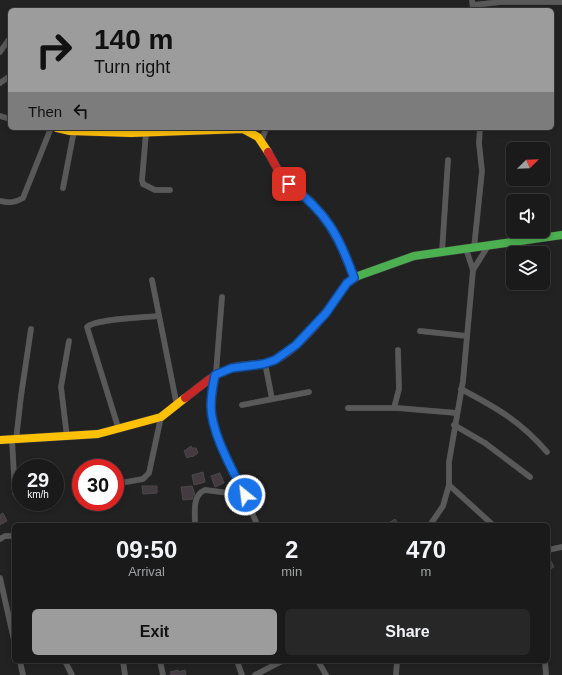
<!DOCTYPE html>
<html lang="en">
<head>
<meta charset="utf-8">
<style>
	:root { --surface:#1a1a1a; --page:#272727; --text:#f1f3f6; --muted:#9fa1a2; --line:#383839; --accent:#9d9c9c }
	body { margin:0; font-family:Arial,sans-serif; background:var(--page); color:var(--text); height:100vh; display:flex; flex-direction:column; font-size:15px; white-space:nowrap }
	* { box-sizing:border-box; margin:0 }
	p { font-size:13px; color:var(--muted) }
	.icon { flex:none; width:22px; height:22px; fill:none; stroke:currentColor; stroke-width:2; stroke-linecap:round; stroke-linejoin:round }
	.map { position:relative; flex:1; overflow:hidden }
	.details { position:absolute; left:12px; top:523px; width:538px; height:140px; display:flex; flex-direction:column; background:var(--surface); border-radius:6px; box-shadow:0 2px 6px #0003,0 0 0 1px var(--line) }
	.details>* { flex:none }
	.top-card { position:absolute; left:8px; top:8px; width:546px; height:122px; border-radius:6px; box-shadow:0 2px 6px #0003,0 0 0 1px var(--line); background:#9d9c9c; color:#111; overflow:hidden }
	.needle { width:26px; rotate:67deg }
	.buttons { position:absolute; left:506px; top:142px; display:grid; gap:8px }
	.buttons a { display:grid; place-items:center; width:44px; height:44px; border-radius:6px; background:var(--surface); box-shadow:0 2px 6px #0003,0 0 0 1px var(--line); font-size:20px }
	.speed { position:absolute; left:12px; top:459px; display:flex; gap:8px; font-size:20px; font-weight:700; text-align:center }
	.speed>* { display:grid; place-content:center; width:52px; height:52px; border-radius:50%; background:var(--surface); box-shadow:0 2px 6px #0003,0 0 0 1px var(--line); line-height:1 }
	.speed small { font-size:10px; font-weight:400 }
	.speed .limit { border:6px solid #d22; background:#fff; color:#111 }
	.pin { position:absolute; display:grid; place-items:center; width:34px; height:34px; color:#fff; margin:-17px; border-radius:8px; box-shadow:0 2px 6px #0006 }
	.me { position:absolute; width:44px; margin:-22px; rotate:331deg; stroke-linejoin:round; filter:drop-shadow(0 0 3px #0008) }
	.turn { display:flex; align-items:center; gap:14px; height:84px; padding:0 20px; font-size:18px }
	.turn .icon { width:52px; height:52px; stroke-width:2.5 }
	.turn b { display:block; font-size:28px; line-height:34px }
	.then { display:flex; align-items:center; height:38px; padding:0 20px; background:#0003; gap:8px; font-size:15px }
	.eta { display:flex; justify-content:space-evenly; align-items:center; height:68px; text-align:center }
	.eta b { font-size:24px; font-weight:600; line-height:28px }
	.primary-button { display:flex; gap:8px; margin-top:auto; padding:8px 20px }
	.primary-button a { flex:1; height:46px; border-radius:6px; background:var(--accent); color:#111; font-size:16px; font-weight:600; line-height:46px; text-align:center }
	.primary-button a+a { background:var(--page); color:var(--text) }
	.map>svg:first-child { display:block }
</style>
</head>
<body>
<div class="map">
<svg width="562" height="675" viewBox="0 0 562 675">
	<rect width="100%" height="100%" fill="#222"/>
	<!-- building -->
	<g fill="#443b40" stroke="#4a494a">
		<polygon points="191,446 192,448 196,448 198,453 192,457 191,456 187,458 184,451"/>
		<polygon points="203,472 205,482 194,485 192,475"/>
		<polygon points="220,473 224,483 215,487 211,476"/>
		<polygon points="142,486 157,486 157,493 143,494"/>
		<polygon points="192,486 195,495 193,495 193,499 183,500 181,487"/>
		<polygon points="3,513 7,521 0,525 0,515"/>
		<polygon points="395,519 399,525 386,525"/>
		<polygon points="548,555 554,567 548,570"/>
		<polygon points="178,670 178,672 185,670 186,675 169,675 172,674 170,672"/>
	</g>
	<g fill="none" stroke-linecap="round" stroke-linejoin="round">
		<!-- street casing -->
		<g stroke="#3e3d3d" stroke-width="6">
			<g id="street">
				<polyline points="472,0 473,10"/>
				<polyline points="473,5 501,2 562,2"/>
				<polyline points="0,52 10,38"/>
				<polyline points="0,83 10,76"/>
				<polyline points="0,116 10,119"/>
				<polyline points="146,133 142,180 143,184 155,190 170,190"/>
				<polyline points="262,140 266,128"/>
				<polyline points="63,188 74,131"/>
				<path d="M 0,201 C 9,203 15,203 23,198 L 51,128"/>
				<polyline points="474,248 482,171 479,143 480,128"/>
				<polyline points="466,249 473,270"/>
				<polyline points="442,252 448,160"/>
				<polyline points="152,280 177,406"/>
				<path d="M 222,297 C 220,322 218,348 216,373 C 214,387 209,400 212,415 C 219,454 244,488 257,525"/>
				<polyline points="420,331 467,336"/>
				<polyline points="265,363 272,399"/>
				<path d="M 461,389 C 497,408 520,421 547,452"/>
				<polyline points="242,405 309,392"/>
				<polyline points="348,408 397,408 457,413"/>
				<polyline points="394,408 399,389 398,350"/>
				<polyline points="454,425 485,443 530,477"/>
				<path d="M 118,427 L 87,327 C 95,319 145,317 159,316"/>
				<polyline points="67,437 61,387 69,341"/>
				<polyline points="12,440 15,493"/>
				<polyline points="16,440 21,396 31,329"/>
				<polyline points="115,484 143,479 149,473 161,417"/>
				<polyline points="449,485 493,525"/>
				<path d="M 195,525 C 195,513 192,495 205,490 L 245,495"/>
				<polyline points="430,525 443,506 449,485 449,462 463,381 473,270 488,246"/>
				<polyline points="0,539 5,536 14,536"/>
				<polyline points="548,550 562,547"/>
				<polyline points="0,578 14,640"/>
				<polyline points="20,661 23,675"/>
				<polyline points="65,661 72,675"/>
				<polyline points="123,661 125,675"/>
				<polyline points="160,661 163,675"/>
				<polyline points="237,661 242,675"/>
				<polyline points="318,661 326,675"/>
				<polyline points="545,661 546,675"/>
				<polyline points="255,675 282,661"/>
				<polyline points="396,675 397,661"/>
			</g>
		</g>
		<!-- fast casing -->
		<g stroke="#3e3d3d" stroke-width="9">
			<polyline id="fast" points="332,304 347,283 358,276 414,256 562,235"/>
		</g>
		<!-- slow casing -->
		<g stroke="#3e3d3d" stroke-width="9">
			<g id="slow">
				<polyline points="57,128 70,131 131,133 243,129 258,137 268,152"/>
				<polyline points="0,440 98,434 161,417 185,398"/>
			</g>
		</g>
		<!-- jam casing -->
		<g stroke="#3e3d3d" stroke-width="9">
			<g id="jam">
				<polyline points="268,152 283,179 310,201 325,218 341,246 354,277"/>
				<path d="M 185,398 C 200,387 213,374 231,368 C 245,364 260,366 273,361 C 294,352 320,322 332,304"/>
			</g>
		</g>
		<!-- street -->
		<use href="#street" stroke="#5a5959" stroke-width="5.5"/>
		<!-- fast -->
		<use href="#fast" stroke="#4caf50" stroke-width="8"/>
		<!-- slow -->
		<use href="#slow" stroke="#ffc107" stroke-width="8"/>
		<!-- jam -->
		<use href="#jam" stroke="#c62828" stroke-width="8"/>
	</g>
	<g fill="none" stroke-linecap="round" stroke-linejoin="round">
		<!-- route casing -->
		<g stroke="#114b97" stroke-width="10">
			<path id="route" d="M 245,495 C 233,471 211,433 211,406 C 211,396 213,385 215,375 L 232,368 L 263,364 L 275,360 L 296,345 L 326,313 L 347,283 L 354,278 C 339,235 326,212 289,184"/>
		</g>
		<!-- route -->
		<use href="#route" stroke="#1a73e8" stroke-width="7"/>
	</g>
</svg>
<div class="buttons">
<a><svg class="needle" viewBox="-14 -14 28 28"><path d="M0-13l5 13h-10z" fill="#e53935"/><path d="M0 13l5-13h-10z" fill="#9fa1a2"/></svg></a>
<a><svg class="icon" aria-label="sound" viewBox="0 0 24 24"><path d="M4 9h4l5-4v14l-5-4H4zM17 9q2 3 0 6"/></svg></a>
<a><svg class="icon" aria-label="layers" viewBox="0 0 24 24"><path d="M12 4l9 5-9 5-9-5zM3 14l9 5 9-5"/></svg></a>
</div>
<div class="speed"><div>29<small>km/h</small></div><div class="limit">30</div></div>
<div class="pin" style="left:289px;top:184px;background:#d93025"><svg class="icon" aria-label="arrive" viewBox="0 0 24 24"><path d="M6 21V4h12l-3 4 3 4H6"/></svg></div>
<svg class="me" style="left:245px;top:495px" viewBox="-20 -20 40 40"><circle r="17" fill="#1a73e8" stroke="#fff" stroke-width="3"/><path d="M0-11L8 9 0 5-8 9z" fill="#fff"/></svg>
<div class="top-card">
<div class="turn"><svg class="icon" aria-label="right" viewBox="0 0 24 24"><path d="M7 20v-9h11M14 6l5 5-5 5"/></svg><div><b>140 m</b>Turn right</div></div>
<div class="then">Then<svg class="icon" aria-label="left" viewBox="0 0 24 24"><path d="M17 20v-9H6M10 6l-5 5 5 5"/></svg></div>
</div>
<section class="details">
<div class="eta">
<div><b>09:50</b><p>Arrival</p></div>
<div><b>2</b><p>min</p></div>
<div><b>470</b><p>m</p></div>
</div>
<div class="primary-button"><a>Exit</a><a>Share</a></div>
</section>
</div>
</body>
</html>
